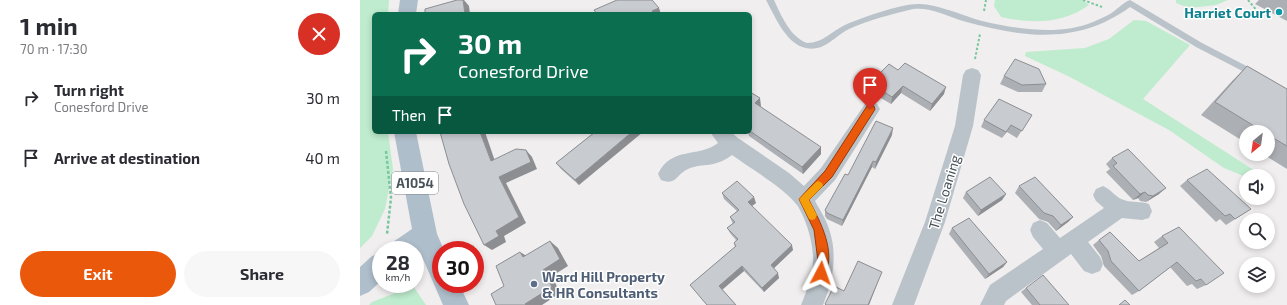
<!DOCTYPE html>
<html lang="en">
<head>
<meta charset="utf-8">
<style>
	:root { --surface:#fff; --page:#f7f7f7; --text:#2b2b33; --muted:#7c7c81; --accent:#ea580c }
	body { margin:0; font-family:"Exo 2",sans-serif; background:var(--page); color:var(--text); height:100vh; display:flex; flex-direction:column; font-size:15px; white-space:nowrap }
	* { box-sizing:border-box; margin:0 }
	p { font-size:13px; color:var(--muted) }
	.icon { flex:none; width:22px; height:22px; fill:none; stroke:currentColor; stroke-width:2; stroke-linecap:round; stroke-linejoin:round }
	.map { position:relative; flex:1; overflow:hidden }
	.details { display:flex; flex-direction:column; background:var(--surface); width:360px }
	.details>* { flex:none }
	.guide { position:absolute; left:12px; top:12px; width:380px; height:122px; border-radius:6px; box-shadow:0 2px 6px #0003; background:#0b6e4f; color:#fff; overflow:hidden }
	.needle { width:26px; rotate:209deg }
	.controls { position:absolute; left:879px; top:125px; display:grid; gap:8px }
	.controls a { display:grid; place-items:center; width:36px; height:36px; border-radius:50%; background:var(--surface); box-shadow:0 2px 6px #0003; font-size:20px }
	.speed { position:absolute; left:12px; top:241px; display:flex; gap:8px; font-size:20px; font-weight:700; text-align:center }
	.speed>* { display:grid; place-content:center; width:52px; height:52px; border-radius:50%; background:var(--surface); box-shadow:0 2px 6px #0003; line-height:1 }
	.speed small { font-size:10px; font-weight:400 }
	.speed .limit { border:6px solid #d22; background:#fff; color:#111 }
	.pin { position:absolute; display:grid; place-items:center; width:34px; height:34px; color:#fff; margin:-41px -17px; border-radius:50% 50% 50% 0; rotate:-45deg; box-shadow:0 0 4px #0007 }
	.pin .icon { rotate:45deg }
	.me { position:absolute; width:44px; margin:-22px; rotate:4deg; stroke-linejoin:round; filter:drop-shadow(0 0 3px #0008) }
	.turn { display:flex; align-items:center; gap:14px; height:84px; padding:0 20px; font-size:18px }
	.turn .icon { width:52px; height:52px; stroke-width:2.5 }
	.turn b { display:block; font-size:28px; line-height:34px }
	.then { display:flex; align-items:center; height:38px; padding:0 20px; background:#0003; gap:8px; font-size:15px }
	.round { display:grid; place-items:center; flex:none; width:42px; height:42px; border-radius:21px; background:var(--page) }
	.summary { display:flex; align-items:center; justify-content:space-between; height:68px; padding:0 20px }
	h1 { font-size:24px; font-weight:700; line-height:30px }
	.primary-button { display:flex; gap:8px; margin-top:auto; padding:8px 20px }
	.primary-button a { flex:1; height:46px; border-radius:24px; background:var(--accent); color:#fff; font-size:16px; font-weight:700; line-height:46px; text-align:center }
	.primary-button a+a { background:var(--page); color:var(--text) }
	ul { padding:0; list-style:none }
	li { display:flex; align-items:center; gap:12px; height:60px; padding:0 20px }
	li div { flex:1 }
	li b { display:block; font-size:15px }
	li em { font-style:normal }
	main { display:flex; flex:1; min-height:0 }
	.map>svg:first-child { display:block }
</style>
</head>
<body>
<main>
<section class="details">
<div class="summary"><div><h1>1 min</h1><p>70 m · 17:30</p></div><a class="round" style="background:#d93025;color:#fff"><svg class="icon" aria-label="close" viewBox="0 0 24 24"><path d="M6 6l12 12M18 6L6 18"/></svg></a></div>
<ul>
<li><svg class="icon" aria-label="right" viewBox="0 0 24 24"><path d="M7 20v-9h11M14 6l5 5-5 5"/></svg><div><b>Turn right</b><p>Conesford Drive</p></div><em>30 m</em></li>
<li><svg class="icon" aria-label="arrive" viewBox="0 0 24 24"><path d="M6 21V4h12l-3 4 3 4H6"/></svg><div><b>Arrive at destination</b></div><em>40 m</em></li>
</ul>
<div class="primary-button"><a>Exit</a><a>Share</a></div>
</section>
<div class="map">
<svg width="927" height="305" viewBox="0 0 927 305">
	<rect width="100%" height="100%" fill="#f0eeee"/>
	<!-- green -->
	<g fill="#bfebce">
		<polygon points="0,0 29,0 28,14 14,14 14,132 28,132 33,169 25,209 12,236 0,248"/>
		<path d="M 635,0 L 723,0 L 729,5 C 703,24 671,24 641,17 L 634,6 Z"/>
		<polygon points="816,0 868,0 856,5 829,8 816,3"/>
		<polygon points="774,20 786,21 830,45 783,99 900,174 886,177 864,168 809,130 710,77 665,56 666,52 725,48 749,39"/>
		<polygon points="53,286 66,305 9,305 12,302"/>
	</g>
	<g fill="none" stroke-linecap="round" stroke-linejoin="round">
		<!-- path-far1 -->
		<g stroke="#79c79e" stroke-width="2" stroke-dasharray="2.5 2" stroke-linecap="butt">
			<polyline points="723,0 742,7"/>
			<polyline points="888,0 899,13"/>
			<polyline points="624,11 626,0"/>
			<polyline points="615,59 620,34"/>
		</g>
		<!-- path -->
		<g stroke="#79c79e" stroke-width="2.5" stroke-dasharray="3 2" stroke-linecap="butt">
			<polyline points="26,151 31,198 27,234"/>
			<polyline points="107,250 115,246"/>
		</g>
		<!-- service -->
		<path fill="#bac3ca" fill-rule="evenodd" d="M 406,0 L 414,0 C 421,15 430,37 447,43 C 463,43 472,31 485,25 C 501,18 540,4 558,4 C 575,3 604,16 622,21 C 656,29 700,36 733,22 C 739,19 745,17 750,14 C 757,10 762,3 770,0 L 842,43 L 898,72 L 899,74 L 898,76 L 892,76 L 836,47 L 770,7 C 718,45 663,38 603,21 C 587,16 571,7 553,9 C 532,14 509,20 489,29 C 479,34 471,43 461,47 C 431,57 417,20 406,0 Z"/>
		<!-- minor -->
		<g fill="#bac3ca" fill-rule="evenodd">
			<polygon points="612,68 618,70 621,75 613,126 585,222 554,305 532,305 565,222 595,126 603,75 606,70"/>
			<path d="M 511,102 L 517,104 L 520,109 L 517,114 L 475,180 L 455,201 C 460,210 466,219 469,229 C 478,254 473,281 463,305 L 441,305 C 446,293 453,274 453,261 C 454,245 446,218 437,205 C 424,188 390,168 372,155 C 353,169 345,162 328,169 C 316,174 317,186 301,180 L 298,174 C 311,146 339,158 358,143 L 350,132 L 371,132 L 378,138 L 429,173 L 444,186 L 461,168 L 505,104 Z"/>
			<path d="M 743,186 C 751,189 756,198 764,200 C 772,203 781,201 789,204 L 792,211 L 789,218 L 782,220 L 762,218 L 728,242 L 740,257 L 743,264 L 740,271 L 732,274 L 724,271 L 711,254 L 646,301 L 644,305 L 620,305 L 630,285 L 683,249 L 673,237 L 670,230 L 673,223 L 680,220 L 687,223 L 700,238 L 744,208 L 736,201 L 733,195 L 736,189 Z"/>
		</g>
		<!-- primary -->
		<g fill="#afbecb" fill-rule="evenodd">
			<polygon points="40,0 58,0 56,14 38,14"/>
			<polygon points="34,132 56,132 77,234 84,250 81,250 81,284 99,284 109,305 83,305 60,252 55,255 55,250 30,250 33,242 52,229"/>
			<polygon points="21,253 21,281 9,292 0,296 0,267 12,256"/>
		</g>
	</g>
	<!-- wall -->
	<g fill="#acafb3">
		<polygon points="899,0 927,0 927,21 895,4"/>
		<polygon points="887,66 927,89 927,169 903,154 908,154 908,132 886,132 886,143 841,115 873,80"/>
		<polygon points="538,70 584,94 570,111 541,93 531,104 509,91 510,83"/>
		<polygon points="644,76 686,84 682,92 658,92 640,84"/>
		<polygon points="390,92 401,106 400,106 461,154 443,174 389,136 388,132 390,132"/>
		<polygon points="624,120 667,122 657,138 647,132 642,138 621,127"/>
		<polygon points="235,132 219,185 201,169 196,163"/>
		<polygon points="532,135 515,169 512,167 482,226 467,219 465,216 465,210 488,175"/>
		<polygon points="752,158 799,194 786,202 780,201 778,198 773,200 746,172 750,169 746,164"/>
		<polygon points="827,180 891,209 866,225 860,219 856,222 820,186"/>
		<polygon points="659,186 713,217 708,222 696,231 688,222 679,219 655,193"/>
		<polygon points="606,192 646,194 642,200 618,216 603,198"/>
		<polygon points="362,193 396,203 392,206 433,250 414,268 419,278 404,292 384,271 362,289 376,305 347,305 330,285 375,247 374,243 376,240 370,233 367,228 373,223 372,222 370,217 377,211 364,199"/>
		<polygon points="592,228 647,262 643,267 625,279 589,234"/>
		<polygon points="802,236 846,285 837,289 832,284 827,286 810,267 779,291 772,295 744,266 741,256 733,245 739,240 779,261 799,248 794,242"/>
		<polygon points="666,288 709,305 672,305 661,292"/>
	</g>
	<!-- shaded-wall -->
	<g fill="#8c8e92">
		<polygon points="103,0 104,0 109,6 110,14 105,14"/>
		<polygon points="299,8 301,14 293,14 292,11"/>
		<polygon points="543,86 541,93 531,104 532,97"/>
		<polygon points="586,87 584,94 570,111 572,104"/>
		<polygon points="400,98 401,106 396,110 395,103"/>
		<polygon points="533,128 532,135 515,169 516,162"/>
		<polygon points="120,132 125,132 137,167 131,161"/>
		<polygon points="272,132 283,132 219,185 215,180"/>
		<polygon points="461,147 461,154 443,174 442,167"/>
		<polygon points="166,150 172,157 177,169 146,183 166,223 144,236 146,242 132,250 124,245 136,231 139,177"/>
		<polygon points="513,161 512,167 482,226 483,220"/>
		<polygon points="806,188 799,194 786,202 793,196"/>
		<polygon points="785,192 778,198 773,200 780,194"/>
		<polygon points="646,194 642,200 618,216 621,210"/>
		<polygon points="394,197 396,203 389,208 388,202"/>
		<polygon points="713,217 708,222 696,231 701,225"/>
		<polygon points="190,241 198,248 208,266 192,276 200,293 182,305 166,305 165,304 183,270"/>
		<polygon points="432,245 433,250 412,270 411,265"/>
		<polygon points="160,252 170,258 163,257"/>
		<polygon points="647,262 643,267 625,279 629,274"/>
		<polygon points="382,266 384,271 362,290 359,286"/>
		<polygon points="522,272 509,305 508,305"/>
		<polygon points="418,273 419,278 404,292 402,288"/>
	</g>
	<!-- building -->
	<g fill="#c8cbd0" stroke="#8c8e92">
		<polygon points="97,0 103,0 105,14 65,14 65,9"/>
		<polygon points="257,0 292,0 299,8 292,11 294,14 237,14 234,10"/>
		<polygon points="655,59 679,69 686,84 662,85 644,76"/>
		<polygon points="545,63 586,87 572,104 543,86 532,97 510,83 529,64 538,70"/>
		<polygon points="887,66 927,89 927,146 908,135 908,132 904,132 855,102"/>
		<polygon points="390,92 400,98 395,103 461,147 442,167 390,131 390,126 392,124 390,122"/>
		<polygon points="639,99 672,115 662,131 651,125 646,132 624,120"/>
		<polygon points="516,121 533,128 516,162 513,161 483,220 467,213 465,210 485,174 488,175"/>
		<polygon points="80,132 120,132 131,161 156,149 166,150 171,162 139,177 159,217 136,231 139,236 124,245 104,204 89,164"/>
		<polygon points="235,132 272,132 215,180 196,163"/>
		<polygon points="768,149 806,188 793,196 788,195 785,192 780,194 753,166 757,163 752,158"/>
		<polygon points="847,169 891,209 875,219 870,214 865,216 827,180"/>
		<polygon points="630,177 646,194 621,210 606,192"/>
		<polygon points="675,177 713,217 701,225 693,216 684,213 659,186"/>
		<polygon points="377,181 394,197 388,202 432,245 411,265 418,273 402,288 382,266 359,286 376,305 347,305 330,285 376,246 374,243 378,239 367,228 375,222 370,217 379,210 362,193"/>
		<polygon points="609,218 647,262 629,274 592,228"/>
		<polygon points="819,227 864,273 846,285 841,279 836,281 817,262 779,291 751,261 748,251 739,240 750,232 779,261 808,243 802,236"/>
		<polygon points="190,241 200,259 183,270 192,287 165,304 166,305 136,305 131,294 144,286 136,266 160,252 163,257"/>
		<polygon points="498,261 522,272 508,305 466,305 465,304 474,286 484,291"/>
		<polygon points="683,275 709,305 680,305 666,288"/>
		<polygon points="765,300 770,305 759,305"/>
	</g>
	<!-- route -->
	<path fill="#ea580c" stroke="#983908" d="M 510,105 L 514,106 L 515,109 L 514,111 L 472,177 L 449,200 C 461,223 476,251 465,276 L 461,278 L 457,276 L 456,273 L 458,261 L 454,230 L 439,199 L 465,171 L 507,106 Z"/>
	<!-- slow -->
	<polygon fill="#f59e0b" points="458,181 462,183 463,186 449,200 457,215 455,219 452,220 449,219 439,199 455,183"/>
	<!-- markers -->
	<circle fill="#0f9aa8" stroke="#fff" stroke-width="1.5" cx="919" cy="12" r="4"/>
	<circle fill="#5c6f8a" stroke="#fff" stroke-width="1.5" cx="174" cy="284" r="4"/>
	<g text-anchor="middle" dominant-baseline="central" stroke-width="3" stroke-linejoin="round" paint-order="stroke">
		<!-- shield labels -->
		<rect fill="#fff" stroke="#7e868c" stroke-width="1" x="32" y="172" width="46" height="22" rx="3"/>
		<g font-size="13" font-weight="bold" fill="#47525a">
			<text x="55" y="183">A1054</text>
		</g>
		<!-- culture labels -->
		<g font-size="14" font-weight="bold" fill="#0d838f" stroke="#fff" text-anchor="end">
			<text x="911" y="12">Harriet Court</text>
		</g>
		<!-- street labels -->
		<g font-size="14" fill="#47525a" stroke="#fff">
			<text transform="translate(584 192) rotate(-73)">The Loaning</text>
		</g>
		<!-- service labels -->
		<g font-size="14" font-weight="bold" fill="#4e5e75" stroke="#fff" text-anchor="start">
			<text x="182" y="276">Ward Hill Property<tspan x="182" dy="16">&amp; HR Consultants</tspan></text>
		</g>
	</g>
</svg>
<div class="controls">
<a><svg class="needle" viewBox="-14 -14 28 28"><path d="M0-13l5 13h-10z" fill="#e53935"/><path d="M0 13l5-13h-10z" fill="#7c7c81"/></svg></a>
<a><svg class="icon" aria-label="sound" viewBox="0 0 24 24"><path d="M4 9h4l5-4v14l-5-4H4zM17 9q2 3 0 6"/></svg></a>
<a><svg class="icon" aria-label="search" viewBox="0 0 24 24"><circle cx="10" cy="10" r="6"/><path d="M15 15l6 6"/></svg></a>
<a><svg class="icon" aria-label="layers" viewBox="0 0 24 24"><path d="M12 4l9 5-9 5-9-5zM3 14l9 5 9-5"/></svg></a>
</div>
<div class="speed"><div>28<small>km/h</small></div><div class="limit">30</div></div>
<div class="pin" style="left:510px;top:109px;background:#d93025"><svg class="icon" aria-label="arrive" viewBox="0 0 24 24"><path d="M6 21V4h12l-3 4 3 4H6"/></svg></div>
<svg class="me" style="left:461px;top:273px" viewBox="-20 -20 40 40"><path d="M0-17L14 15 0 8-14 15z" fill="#ea580c" stroke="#fff" stroke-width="4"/></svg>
<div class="guide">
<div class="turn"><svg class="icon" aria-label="right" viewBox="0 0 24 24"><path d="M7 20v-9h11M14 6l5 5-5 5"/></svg><div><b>30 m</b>Conesford Drive</div></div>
<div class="then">Then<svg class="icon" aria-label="arrive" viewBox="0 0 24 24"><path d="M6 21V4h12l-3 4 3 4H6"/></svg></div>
</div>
</div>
</main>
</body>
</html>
